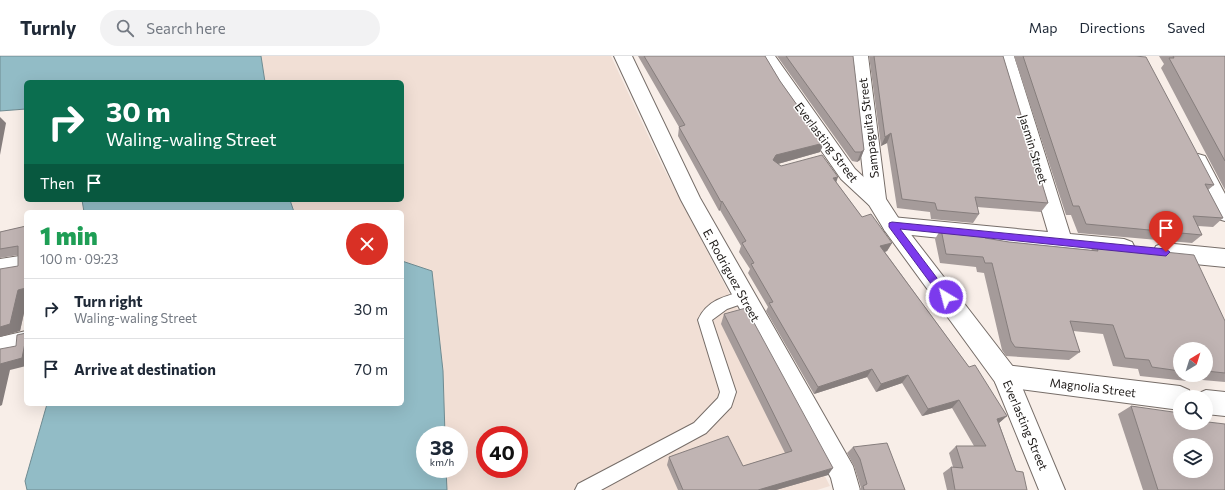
<!DOCTYPE html>
<html lang="en">
<head>
<meta charset="utf-8">
<style>
	:root { --surface:#fff; --page:#f2f2f3; --text:#1f2937; --muted:#747a83; --line:#e0e1e3 }
	body { margin:0; font-family:Commissioner,sans-serif; background:var(--page); color:var(--text); height:100vh; display:flex; flex-direction:column; font-size:15px; white-space:nowrap }
	* { box-sizing:border-box; margin:0 }
	p { font-size:13px; color:var(--muted) }
	.icon { flex:none; width:22px; height:22px; fill:none; stroke:currentColor; stroke-width:2; stroke-linecap:round; stroke-linejoin:round }
	.map { position:relative; flex:1; overflow:hidden }
	.sheet { position:absolute; left:24px; top:154px; width:380px; height:196px; display:flex; flex-direction:column; background:var(--surface); border-radius:6px; box-shadow:0 4px 16px #0002 }
	.sheet>* { flex:none }
	.hud { position:absolute; left:24px; top:24px; width:380px; height:122px; border-radius:6px; box-shadow:0 4px 16px #0002; background:#0b6e4f; color:#fff; overflow:hidden }
	.needle { width:26px; rotate:38deg }
	.controls { position:absolute; left:1173px; top:286px; display:grid; gap:8px }
	.controls a { display:grid; place-items:center; width:40px; height:40px; border-radius:50%; background:var(--surface); box-shadow:0 4px 16px #0002; font-size:20px }
	.speed { position:absolute; left:416px; top:370px; display:flex; gap:8px; font-size:20px; font-weight:700; text-align:center }
	.speed>* { display:grid; place-content:center; width:52px; height:52px; border-radius:50%; background:var(--surface); box-shadow:0 4px 16px #0002; line-height:1 }
	.speed small { font-size:10px; font-weight:400 }
	.speed .limit { border:6px solid #d22; background:#fff; color:#111 }
	.pin { position:absolute; display:grid; place-items:center; width:34px; height:34px; color:#fff; margin:-41px -17px; border-radius:50% 50% 50% 0; rotate:-45deg; box-shadow:0 0 4px #0007 }
	.pin .icon { rotate:45deg }
	.me { position:absolute; width:44px; margin:-22px; rotate:323deg; stroke-linejoin:round; filter:drop-shadow(0 0 3px #0008) }
	.turn { display:flex; align-items:center; gap:14px; height:84px; padding:0 16px; font-size:18px }
	.turn .icon { width:52px; height:52px; stroke-width:2.5 }
	.turn b { display:block; font-size:28px; line-height:34px }
	.then { display:flex; align-items:center; height:38px; padding:0 16px; background:#0003; gap:8px; font-size:15px }
	.round { display:grid; place-items:center; flex:none; width:42px; height:42px; border-radius:21px; background:var(--page) }
	.head { display:flex; align-items:center; justify-content:space-between; height:68px; padding:0 16px }
	h1 { font-size:24px; font-weight:800; line-height:30px; color:#1e9e55 }
	ul { padding:0; list-style:none }
	li { display:flex; align-items:center; gap:12px; height:60px; padding:0 16px; border-top:1px solid var(--line) }
	li div { flex:1 }
	li b { display:block; font-size:15px }
	li em { font-style:normal }
	header { display:flex; align-items:center; gap:24px; box-sizing:border-box; height:56px; padding:0 20px; background:var(--surface); border-bottom:1px solid var(--line) }
	header strong { font-size:19px }
	nav { display:flex; gap:22px; margin-inline-start:auto; font-size:14px }
	.search { width:280px; height:36px; background:var(--page); display:flex; align-items:center; gap:10px; box-sizing:border-box; padding:0 14px; border-radius:22px; color:var(--muted); font-size:15px }
	.map>svg:first-child { display:block }
</style>
</head>
<body>
<header>
<strong>Turnly</strong>
<div class="search"><svg class="icon" aria-label="search" viewBox="0 0 24 24"><circle cx="10" cy="10" r="6"/><path d="M15 15l6 6"/></svg>Search here</div>
<nav><a>Map</a><a>Directions</a><a>Saved</a></nav>
</header>
<div class="map">
<svg width="1225" height="434" viewBox="0 0 1225 434">
	<rect width="100%" height="100%" fill="#f8eee8"/>
	<!-- built -->
	<path fill="#f1dfd5" fill-rule="evenodd" d="M 261,0 L 611,0 L 661,107 L 830,430 L 817,434 L 447,434 L 446,413 L 459,413 L 459,379 L 445,379 L 443,315 L 432,216 L 402,205 L 402,156 L 294,156 L 290,144 L 402,144 L 402,26 L 265,26 ZM 485,379 L 519,379 L 519,413 L 485,413 Z"/>
	<!-- water -->
	<g fill="#92bcc6" stroke="#6f8b91">
		<polygon points="0,0 261,0 265,26 26,26 26,53 0,55"/>
		<polygon points="82,144 290,144 294,156 84,156"/>
		<polygon points="402,205 432,215 443,315 445,379 425,379 425,413 446,413 447,434 27,434 25,425 47,348 402,348"/>
	</g>
	<g fill="none" stroke-linecap="round" stroke-linejoin="round">
		<!-- lane casing -->
		<g stroke="#766d68" stroke-width="2">
			<path id="lane" d="M 745,235 L 750,237 L 752,241 L 750,245 L 727,253 L 712,264 L 736,336 L 731,351 L 706,377 L 601,434 L 575,434 L 578,428 L 694,367 L 718,342 L 720,336 L 698,264 C 707,244 725,240 745,235 Z"/>
		</g>
		<!-- street casing -->
		<g stroke="#766d68" stroke-width="2">
			<g id="street">
				<polygon points="614,0 632,0 700,142 853,410 860,434 834,434 831,422 681,144"/>
				<polygon points="757,0 775,0 855,113 883,139 886,144 883,149 876,152 869,149 841,123 779,34"/>
				<polygon points="996,0 1014,0 1070,178 1124,183 1132,186 1135,192 1132,198 1124,201 892,177 885,175 882,169 885,163 892,161 1048,176"/>
				<polygon points="1198,98 1205,100 1225,138 1225,165 1218,163 1188,105 1191,100"/>
				<polygon points="1164,187 1225,193 1225,211 1164,205 1156,202 1153,196 1156,190"/>
				<polygon points="26,199 26,217 0,221 0,203"/>
				<polygon points="26,275 26,295 0,301 0,281"/>
				<polygon points="1005,309 1180,330 1189,334 1192,341 1180,341 1180,354 1005,331 996,328 993,320 996,312"/>
				<polygon points="1206,334 1225,336 1225,360 1206,358 1206,341 1196,341 1197,338"/>
			</g>
		</g>
		<!-- secondary casing -->
		<g stroke="#766d68" stroke-width="2">
			<polygon id="secondary" points="850,0 868,0 886,143 899,163 1014,312 1065,434 1039,434 995,326 885,175 866,144"/>
		</g>
		<!-- lane -->
		<use href="#lane" fill="#fff" fill-rule="evenodd"/>
		<!-- street -->
		<use href="#street" fill="#fff" fill-rule="evenodd"/>
		<!-- secondary -->
		<use href="#secondary" fill="#fff" fill-rule="evenodd"/>
	</g>
	<!-- wall -->
	<g fill="#a59b9a" fill-rule="evenodd">
		<polygon points="638,0 765,0 780,25 824,87 820,96 778,108 781,110 836,126 862,161 892,187 887,195 885,196 969,311 1007,360 999,367 1016,415 1027,434 947,434 943,417 951,411 953,411 949,397 956,390 974,390 952,352 922,360 902,327 876,336 867,321 814,338 766,255 768,251 748,217 750,213 739,196 741,190 720,154 719,155 678,80 679,71"/>
		<polygon points="777,0 853,0 864,94 860,104 857,106 852,105"/>
		<polygon points="869,0 1003,0 1048,147 1041,156 977,151 979,158 973,167 931,163 930,156 897,152 887,87 881,90"/>
		<polygon points="1014,0 1135,0 1214,129 1208,134 1223,162 1213,171 1198,170 1202,179 1192,187 1078,177 1071,159 1066,159"/>
		<polygon points="1159,0 1225,0 1225,134 1161,12 1164,8"/>
		<polygon points="26,170 26,248 20,275 18,199 0,202 0,176"/>
		<path d="M 941,173 L 985,182 L 1009,186 L 1091,194 L 1096,189 L 1225,265 L 1225,326 L 1191,323 L 1187,325 L 1140,320 L 1138,313 L 1113,310 L 1103,278 L 1073,275 L 1080,296 L 1069,304 L 1006,300 L 1002,294 L 984,217 L 977,216 L 976,211 L 940,207 L 935,183 ZM 1180,293 L 1206,293 L 1206,319 L 1180,319 Z"/>
		<polygon points="724,258 828,419 776,434 678,434 667,409 669,401 743,410 785,397 721,268"/>
		<polygon points="1131,350 1208,366 1225,434 1143,434 1118,358"/>
		<polygon points="853,391 905,434 859,434 861,432 854,410 847,397"/>
	</g>
	<!-- shaded-wall -->
	<g fill="#867e7d">
		<polygon points="0,61 6,67 0,99"/>
		<polygon points="891,77 887,87 881,90 885,81"/>
		<polygon points="824,87 820,96 774,109 773,104 776,99"/>
		<polygon points="864,94 860,104 857,106 861,96"/>
		<polygon points="838,121 835,130 833,122"/>
		<polygon points="722,145 720,154 719,155 721,146"/>
		<polygon points="892,187 887,195 876,199 880,190"/>
		<polygon points="26,232 26,248 20,275 0,281 0,271 18,234"/>
		<polygon points="26,282 26,310 10,314 2,349 0,350 0,308"/>
		<polygon points="872,313 867,321 814,338 818,331"/>
		<polygon points="908,319 902,327 876,336 881,328"/>
		<polygon points="959,344 952,352 922,360 928,353"/>
		<polygon points="1007,360 999,367 989,370 997,363"/>
		<polygon points="833,412 828,419 776,434 758,434"/>
	</g>
	<!-- building -->
	<g fill="#c0b4b3" stroke="#867e7d" fill-rule="evenodd">
		<polygon points="644,0 765,0 780,25 824,87 776,99 773,104 781,110 822,99 838,121 833,122 862,161 871,158 892,187 880,190 969,311 975,309 1007,360 997,363 1016,415 1023,416 1027,434 955,434 951,411 963,412 956,390 986,390 959,344 928,353 908,319 881,328 872,313 818,331 769,247 773,246 751,208 754,207 742,187 746,185 722,145 721,146 679,71 685,69"/>
		<polygon points="786,0 853,0 864,94 861,96 855,96"/>
		<polygon points="874,0 1003,0 1048,147 975,141 979,158 937,154 935,147 902,143 891,77 885,81"/>
		<polygon points="1023,0 1135,0 1146,1 1214,129 1205,128 1223,162 1193,160 1202,179 1086,168 1079,150 1073,150"/>
		<polygon points="1173,0 1225,0 1225,105 1169,2 1174,2"/>
		<polygon points="26,170 26,232 18,234 10,268 0,271 0,213 18,210 18,190 0,193 0,176"/>
		<polygon points="941,173 984,177 985,182 1009,186 1098,195 1096,189 1194,199 1225,265 1225,317 1206,315 1206,293 1180,293 1180,315 1152,311 1149,304 1125,302 1113,269 1070,265 1080,296 1015,291 1011,285 992,207 985,207 983,201 946,198"/>
		<polygon points="746,252 833,412 758,434 683,434 669,401 728,380 743,410 792,395 724,258"/>
		<polygon points="26,277 26,282 22,302 0,308 0,293 16,290 17,279"/>
		<path d="M 1131,350 L 1180,357 L 1180,367 L 1206,367 L 1206,361 L 1208,366 L 1225,368 L 1225,434 L 1158,434 ZM 1180,389 L 1206,389 L 1206,415 L 1180,415 Z"/>
		<polygon points="887,387 905,434 864,434 863,430 867,428 860,403 853,391"/>
	</g>
	<!-- route -->
	<polygon fill="#7c3aed" stroke="#51269a" points="892,166 1166,193 1170,196 1166,200 900,173 949,238 949,244 943,244 889,171 889,167"/>
	<g text-anchor="middle" dominant-baseline="central" stroke-width="3" stroke-linejoin="round" paint-order="stroke">
		<!-- street labels -->
		<g font-size="12" fill="#1c1816" stroke="#fff">
			<text transform="translate(868 72) rotate(-97)">Sampaguita Street</text>
			<text transform="translate(827 86) rotate(53)">Everlasting Street</text>
			<text transform="translate(1034 93) rotate(73)">Jasmin Street</text>
			<text transform="translate(732 219) rotate(61)">E. Rodriguez Street</text>
			<text transform="translate(1093 331) rotate(7)">Magnolia Street</text>
			<text transform="translate(1026 369) rotate(67)">Everlasting Street</text>
		</g>
	</g>
</svg>
<div class="controls">
<a><svg class="needle" viewBox="-14 -14 28 28"><path d="M0-13l5 13h-10z" fill="#e53935"/><path d="M0 13l5-13h-10z" fill="#747a83"/></svg></a>
<a><svg class="icon" aria-label="search" viewBox="0 0 24 24"><circle cx="10" cy="10" r="6"/><path d="M15 15l6 6"/></svg></a>
<a><svg class="icon" aria-label="layers" viewBox="0 0 24 24"><path d="M12 4l9 5-9 5-9-5zM3 14l9 5 9-5"/></svg></a>
</div>
<div class="speed"><div>38<small>km/h</small></div><div class="limit">40</div></div>
<div class="pin" style="left:1166px;top:196px;background:#d93025"><svg class="icon" aria-label="arrive" viewBox="0 0 24 24"><path d="M6 21V4h12l-3 4 3 4H6"/></svg></div>
<svg class="me" style="left:946px;top:241px" viewBox="-20 -20 40 40"><circle r="17" fill="#7c3aed" stroke="#fff" stroke-width="3"/><path d="M0-11L8 9 0 5-8 9z" fill="#fff"/></svg>
<div class="hud">
<div class="turn"><svg class="icon" aria-label="right" viewBox="0 0 24 24"><path d="M7 20v-9h11M14 6l5 5-5 5"/></svg><div><b>30 m</b>Waling-waling Street</div></div>
<div class="then">Then<svg class="icon" aria-label="arrive" viewBox="0 0 24 24"><path d="M6 21V4h12l-3 4 3 4H6"/></svg></div>
</div>
<section class="sheet">
<div class="head"><div><h1>1 min</h1><p>100 m · 09:23</p></div><a class="round" style="background:#d93025;color:#fff"><svg class="icon" aria-label="close" viewBox="0 0 24 24"><path d="M6 6l12 12M18 6L6 18"/></svg></a></div>
<ul>
<li><svg class="icon" aria-label="right" viewBox="0 0 24 24"><path d="M7 20v-9h11M14 6l5 5-5 5"/></svg><div><b>Turn right</b><p>Waling-waling Street</p></div><em>30 m</em></li>
<li><svg class="icon" aria-label="arrive" viewBox="0 0 24 24"><path d="M6 21V4h12l-3 4 3 4H6"/></svg><div><b>Arrive at destination</b></div><em>70 m</em></li>
</ul>
</section>
</div>
</body>
</html>
